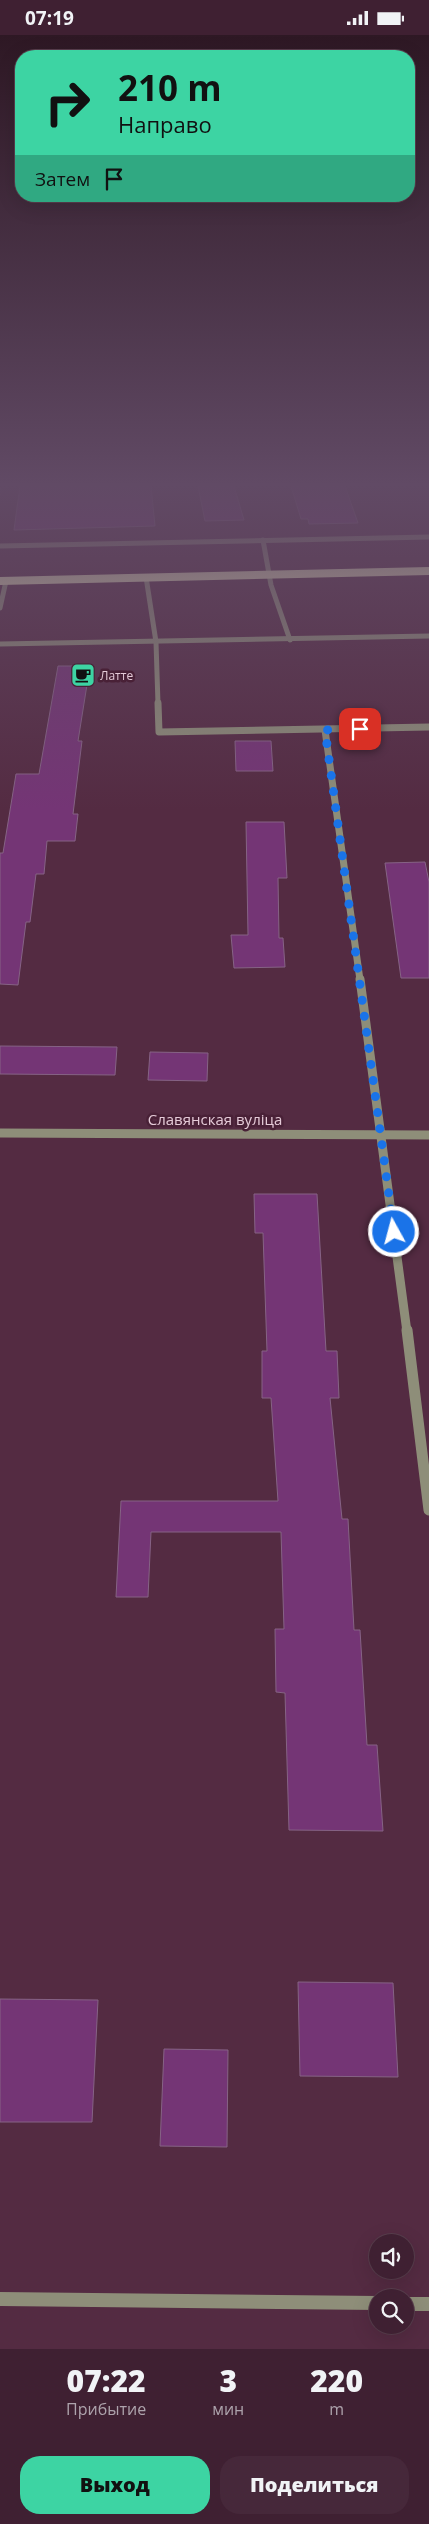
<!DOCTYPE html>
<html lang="ru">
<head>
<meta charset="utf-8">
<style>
	:root { --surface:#3f2032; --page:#46283a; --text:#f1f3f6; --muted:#ada3ac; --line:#583e4d; --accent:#3dd4a3 }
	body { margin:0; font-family:"Open Sans",sans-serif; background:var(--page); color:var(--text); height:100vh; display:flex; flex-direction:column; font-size:19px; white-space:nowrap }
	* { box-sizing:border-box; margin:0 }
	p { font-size:16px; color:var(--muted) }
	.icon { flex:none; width:28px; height:28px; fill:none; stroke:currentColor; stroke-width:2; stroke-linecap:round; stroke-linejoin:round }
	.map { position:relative; height:2314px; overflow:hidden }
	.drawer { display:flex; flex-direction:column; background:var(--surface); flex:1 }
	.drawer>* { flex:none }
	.guide { position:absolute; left:15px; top:15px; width:400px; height:152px; border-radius:20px; box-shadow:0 5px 20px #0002,0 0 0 1px var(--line); background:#3dd4a3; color:#111; overflow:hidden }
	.buttons { position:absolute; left:369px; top:2199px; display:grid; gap:10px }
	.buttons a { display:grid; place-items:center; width:45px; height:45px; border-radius:50%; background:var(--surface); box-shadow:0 5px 20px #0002,0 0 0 1px var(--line); font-size:25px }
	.pin { position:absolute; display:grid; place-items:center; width:42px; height:42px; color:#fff; margin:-21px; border-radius:10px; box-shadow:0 2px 8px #0006 }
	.me { position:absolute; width:55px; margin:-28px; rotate:353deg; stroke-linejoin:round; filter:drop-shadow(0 0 4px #0008) }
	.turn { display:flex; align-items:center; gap:18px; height:105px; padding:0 20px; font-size:22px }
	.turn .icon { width:65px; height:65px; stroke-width:2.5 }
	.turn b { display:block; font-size:35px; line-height:42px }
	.then { display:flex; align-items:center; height:48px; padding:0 20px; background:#0003; gap:10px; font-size:19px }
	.eta { display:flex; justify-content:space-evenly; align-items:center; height:85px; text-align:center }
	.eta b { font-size:30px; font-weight:800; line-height:35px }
	.action { display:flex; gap:10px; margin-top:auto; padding:10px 20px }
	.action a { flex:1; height:58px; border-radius:20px; background:var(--accent); color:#111; font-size:20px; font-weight:800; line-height:58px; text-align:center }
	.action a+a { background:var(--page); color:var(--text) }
	.status { display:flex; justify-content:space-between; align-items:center; height:35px; padding:0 25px; background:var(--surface); direction:ltr }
	.status svg { height:14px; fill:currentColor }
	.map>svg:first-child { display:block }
</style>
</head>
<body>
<div class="status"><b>07:19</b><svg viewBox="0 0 49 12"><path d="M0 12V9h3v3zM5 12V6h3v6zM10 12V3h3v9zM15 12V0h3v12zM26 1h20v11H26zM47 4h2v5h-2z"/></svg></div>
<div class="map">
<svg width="429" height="2314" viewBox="0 0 429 2314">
	<rect width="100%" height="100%" fill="#542b42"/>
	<!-- building -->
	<g fill="#743575" stroke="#866385">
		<polygon points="20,451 151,451 155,491 14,495"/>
		<polygon points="198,451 234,451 244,485 205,486"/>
		<polygon points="291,451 345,451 358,488 309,489 308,484 301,484"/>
		<polygon points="58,631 90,631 78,706 82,706 73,779 78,779 75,806 47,806 44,839 36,839 30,887 26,887 18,950 0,949 0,818 3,818 16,739 39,739"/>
		<polygon points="235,706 271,706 273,736 236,736"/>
		<polygon points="246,787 284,787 287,843 278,843 279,903 283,903 285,932 234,933 231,900 248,900"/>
		<polygon points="425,827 429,847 429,943 401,943 385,828"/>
		<polygon points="0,1011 117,1012 115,1040 0,1039"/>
		<polygon points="150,1017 208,1018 207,1046 148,1045"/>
		<polygon points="254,1159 317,1159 326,1316 337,1316 339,1363 330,1363 342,1484 348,1484 354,1595 360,1595 367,1710 377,1710 383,1796 289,1795 285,1658 276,1657 275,1594 284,1594 281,1497 151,1497 148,1562 116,1562 121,1466 278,1466 271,1363 262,1363 262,1316 267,1316 263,1198 255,1198"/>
		<polygon points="298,1947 393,1948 398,2042 300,2041"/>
		<polygon points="0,1964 98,1965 92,2087 0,2087"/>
		<polygon points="164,2014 228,2015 227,2112 160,2111"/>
	</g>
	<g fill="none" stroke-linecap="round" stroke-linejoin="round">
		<!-- path -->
		<polyline stroke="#906d80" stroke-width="2" stroke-dasharray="0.5 2.5" stroke-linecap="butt" points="0,460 1,451"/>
		<!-- minor-far4 -->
		<g stroke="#8e8e79" stroke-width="5">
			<polyline points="263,505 271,550 290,605"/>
			<polyline points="0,511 429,502"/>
			<polyline points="146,542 156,607 158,669"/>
			<polyline points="0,573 6,546"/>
			<polyline points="0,609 429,601"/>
		</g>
		<!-- minor-far3 -->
		<g stroke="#8e8e79" stroke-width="7">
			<polyline points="158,668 159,697 429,692"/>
			<polyline points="325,695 360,945"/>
		</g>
		<!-- minor-far2 -->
		<g stroke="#8e8e79" stroke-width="9">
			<polyline points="360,944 407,1297"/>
			<polyline points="0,1098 429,1100"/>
		</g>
		<!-- minor-far1 -->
		<polyline stroke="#8e8e79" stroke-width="11" points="407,1295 429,1475"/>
		<!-- minor -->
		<g stroke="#8e8e79" stroke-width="14">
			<polyline points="0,2264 378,2268"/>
			<polyline points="405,2269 429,2269"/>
		</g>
		<!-- major -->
		<polyline stroke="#e1e1b5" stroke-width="8" points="0,546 429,536"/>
	</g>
	<!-- sky -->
	<linearGradient id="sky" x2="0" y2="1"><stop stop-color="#2e1824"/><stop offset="0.58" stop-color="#614a65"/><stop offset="1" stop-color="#614a65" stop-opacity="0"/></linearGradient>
	<rect width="429" height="775" fill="url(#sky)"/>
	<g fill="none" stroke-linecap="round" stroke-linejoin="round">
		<!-- route -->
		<polyline stroke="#1a73e8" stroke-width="9" stroke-dasharray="0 16.2" points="360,694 325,695 394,1197"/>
	</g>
	<!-- icons -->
	<defs>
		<g id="cafe-square" transform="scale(1.25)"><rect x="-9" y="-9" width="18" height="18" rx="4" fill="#3dd4a3" stroke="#492137"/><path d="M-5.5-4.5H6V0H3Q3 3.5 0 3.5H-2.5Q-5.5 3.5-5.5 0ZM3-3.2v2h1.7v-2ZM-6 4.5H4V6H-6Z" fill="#111"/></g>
	</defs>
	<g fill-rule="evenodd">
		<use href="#cafe-square" x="83" y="640"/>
	</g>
	<g text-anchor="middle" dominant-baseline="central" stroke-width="5" stroke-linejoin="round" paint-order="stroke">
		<!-- far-poi labels -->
		<g font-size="12" fill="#e5cbd8" stroke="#492137" text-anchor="start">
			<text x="100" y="640">Латте</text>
		</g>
		<!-- street labels -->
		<g font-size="15" fill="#e5cbd8" stroke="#492137">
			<text x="215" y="1084">Славянская вуліца</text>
		</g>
	</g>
</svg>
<div class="buttons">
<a><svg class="icon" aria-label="sound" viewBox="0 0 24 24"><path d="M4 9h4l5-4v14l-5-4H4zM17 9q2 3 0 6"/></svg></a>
<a><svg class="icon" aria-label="search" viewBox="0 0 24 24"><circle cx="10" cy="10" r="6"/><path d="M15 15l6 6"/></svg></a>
</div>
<div class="pin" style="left:360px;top:694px;background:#d93025"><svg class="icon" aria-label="arrive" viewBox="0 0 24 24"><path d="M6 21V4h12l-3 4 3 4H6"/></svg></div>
<svg class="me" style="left:394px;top:1197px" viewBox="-20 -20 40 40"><circle r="17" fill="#1a73e8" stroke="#fff" stroke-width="3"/><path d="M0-11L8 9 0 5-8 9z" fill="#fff"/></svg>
<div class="guide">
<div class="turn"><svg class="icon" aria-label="right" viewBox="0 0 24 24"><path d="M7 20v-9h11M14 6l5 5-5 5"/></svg><div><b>210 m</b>Направо</div></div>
<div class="then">Затем<svg class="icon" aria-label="arrive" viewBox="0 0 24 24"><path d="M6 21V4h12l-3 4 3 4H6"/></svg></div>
</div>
</div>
<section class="drawer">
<div class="eta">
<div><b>07:22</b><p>Прибытие</p></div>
<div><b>3</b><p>мин</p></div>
<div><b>220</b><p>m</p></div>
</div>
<div class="action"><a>Выход</a><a>Поделиться</a></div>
</section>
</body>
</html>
